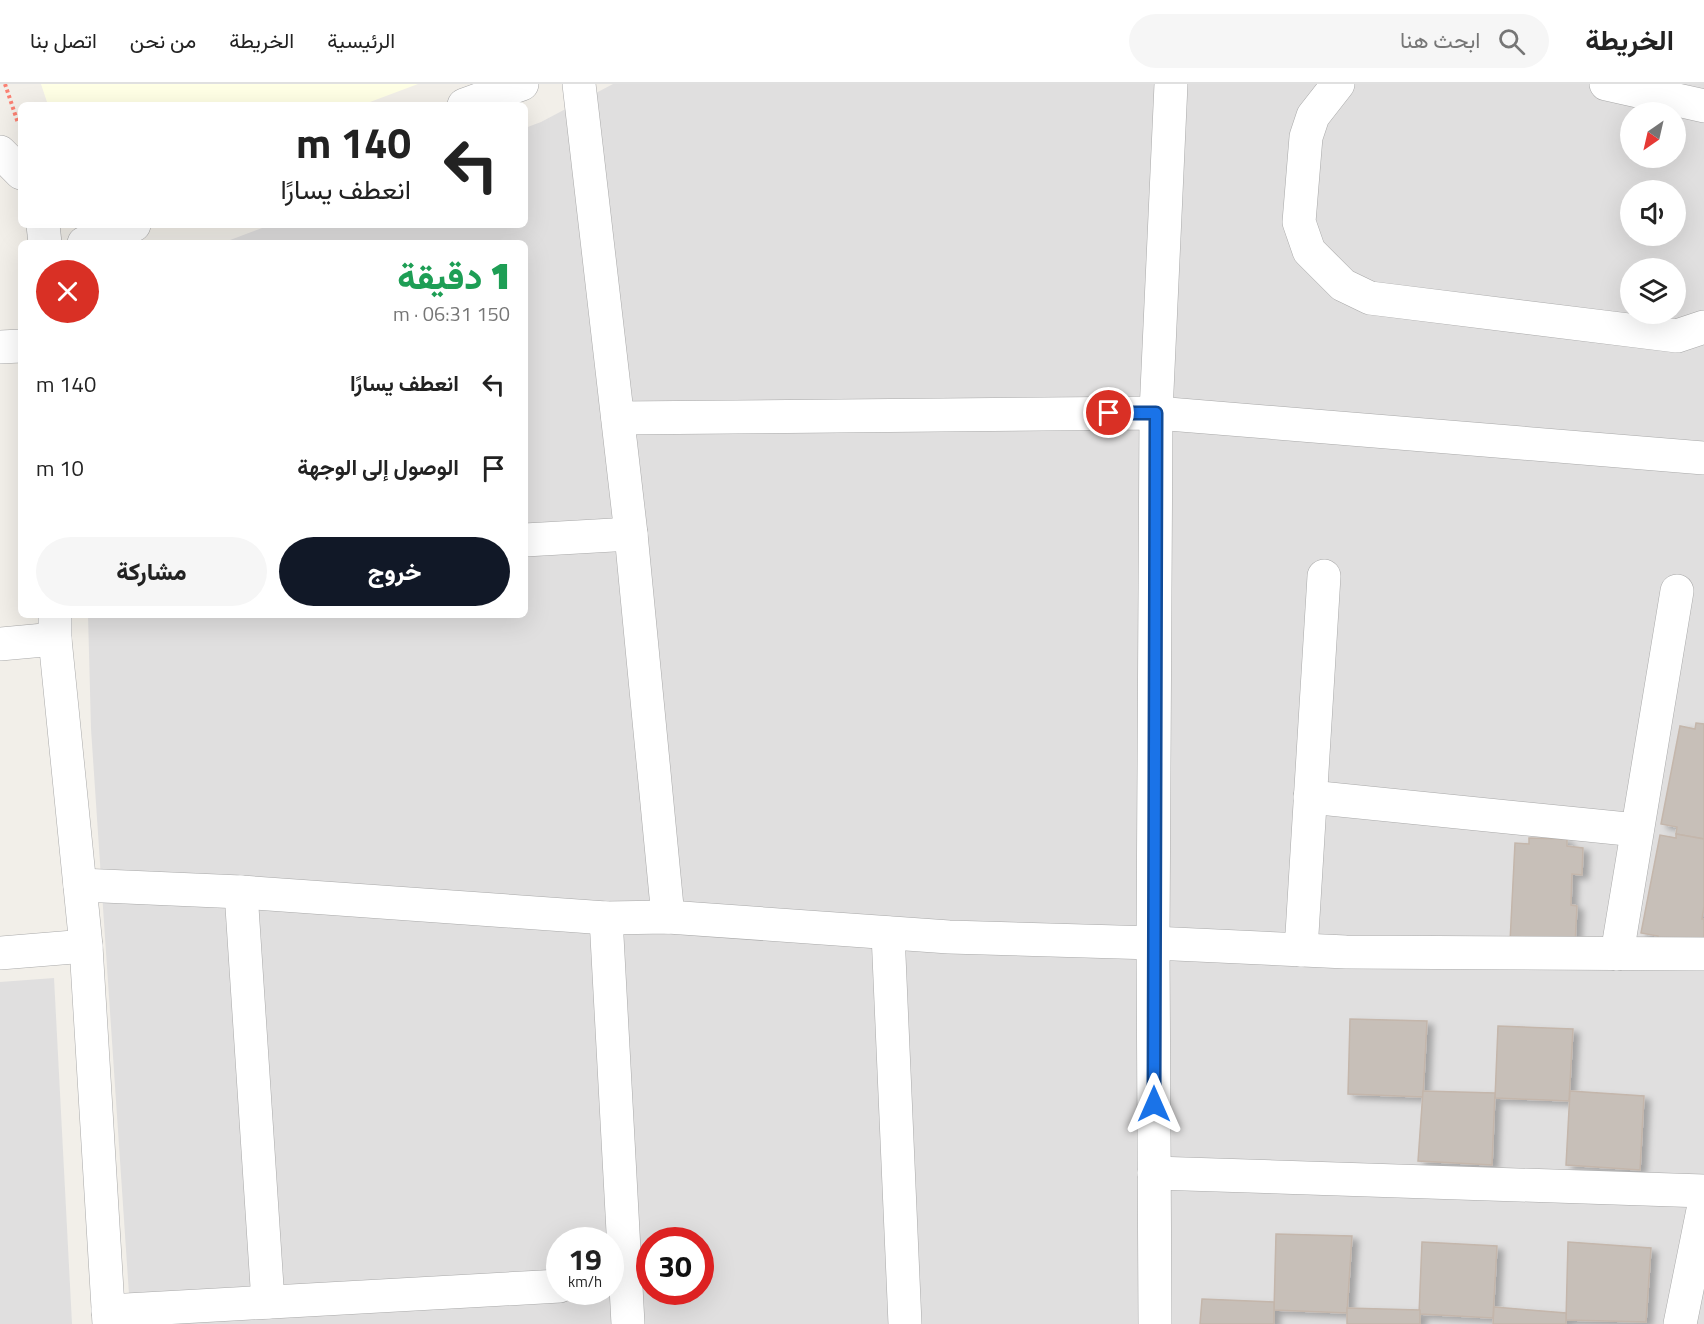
<!DOCTYPE html>
<html lang="ar">
<head>
<meta charset="utf-8">
<style>
	:root { --surface:#fff; --page:#f6f6f6; --text:#222; --muted:#767676; --line:#e0e0e0; --accent:#111827 }
	body { margin:0; font-family:"Titillium Web",Vazirmatn,sans-serif; background:var(--page); color:var(--text); direction:rtl; height:100vh; display:flex; flex-direction:column; font-size:22px; white-space:nowrap }
	* { box-sizing:border-box; margin:0 }
	p { font-size:20px; color:var(--muted) }
	.icon { flex:none; width:33px; height:33px; fill:none; stroke:currentColor; stroke-width:2; stroke-linecap:round; stroke-linejoin:round }
	.map { position:relative; flex:1; overflow:hidden; direction:ltr }
	.drawer { position:absolute; left:18px; top:156px; width:510px; height:378px; display:flex; flex-direction:column; background:var(--surface); border-radius:9px; box-shadow:0 6px 24px #0002; direction:rtl }
	.drawer>* { flex:none }
	.top-card { position:absolute; left:18px; top:18px; width:510px; height:126px; border-radius:9px; box-shadow:0 6px 24px #0002; direction:rtl; background:#fff; color:var(--text); overflow:hidden }
	.needle { width:39px; rotate:214deg }
	.buttons { position:absolute; left:1620px; top:18px; display:grid; gap:12px }
	.buttons a { display:grid; place-items:center; width:66px; height:66px; border-radius:50%; background:var(--surface); box-shadow:0 6px 24px #0002; font-size:30px }
	.speed { position:absolute; left:546px; top:1143px; display:flex; gap:12px; font-size:30px; font-weight:700; text-align:center }
	.speed>* { display:grid; place-content:center; width:78px; height:78px; border-radius:50%; background:var(--surface); box-shadow:0 6px 24px #0002; line-height:1 }
	.speed small { font-size:15px; font-weight:400 }
	.speed .limit { border:9px solid #d22; background:#fff; color:#111 }
	.pin { position:absolute; display:grid; place-items:center; width:51px; height:51px; color:#fff; margin:-26px; border:3px solid #fff; border-radius:50%; box-shadow:0 2px 6px #0007 }
	.me { position:absolute; width:66px; margin:-33px; rotate:0deg; stroke-linejoin:round; filter:drop-shadow(0 0 4px #0008) }
	.turn { display:flex; align-items:center; gap:21px; height:126px; padding:0 18px; font-size:27px }
	.turn .icon { width:78px; height:78px; stroke-width:2.5 }
	.turn b { display:block; font-size:42px; line-height:51px }
	.round { display:grid; place-items:center; flex:none; width:63px; height:63px; border-radius:32px; background:var(--page) }
	.headline { display:flex; align-items:center; justify-content:space-between; height:102px; padding:0 18px }
	h1 { font-size:36px; font-weight:800; line-height:45px; color:#1e9e55 }
	.primary-button { display:flex; gap:12px; margin-top:auto; padding:12px 18px }
	.primary-button a { flex:1; height:69px; border-radius:36px; background:var(--accent); color:#fff; font-size:24px; font-weight:800; line-height:69px; text-align:center }
	.primary-button a+a { background:var(--page); color:var(--text) }
	ul { padding:0; list-style:none }
	li { display:flex; align-items:center; gap:18px; height:84px; padding:0 18px }
	li div { flex:1 }
	li b { display:block; font-size:22px }
	li em { font-style:normal }
	header { display:flex; align-items:center; gap:36px; box-sizing:border-box; height:84px; padding:0 30px; background:var(--surface); border-bottom:2px solid var(--line) }
	header strong { font-size:28px }
	nav { display:flex; gap:33px; margin-inline-start:auto; font-size:21px }
	.search { width:420px; height:54px; background:var(--page); display:flex; align-items:center; gap:15px; box-sizing:border-box; padding:0 21px; border-radius:33px; color:var(--muted); font-size:22px }
	.map>svg:first-child { display:block }
</style>
</head>
<body>
<header>
<strong>الخريطة</strong>
<div class="search"><svg class="icon" aria-label="search" viewBox="0 0 24 24"><circle cx="10" cy="10" r="6"/><path d="M15 15l6 6"/></svg>ابحث هنا</div>
<nav><a>الرئيسية</a><a>الخريطة</a><a>من نحن</a><a>اتصل بنا</a></nav>
</header>
<div class="map">
<svg width="1704" height="1240" viewBox="0 0 1704 1240">
	<defs>
		<filter id="shadow"><feDropShadow dx="6" dy="4" stdDeviation="3" flood-color="#0004"/></filter>
	</defs>
	<rect width="100%" height="100%" fill="#f2efe9"/>
	<!-- residential -->
	<g fill="#e0dfdf" fill-rule="evenodd">
		<path d="M 613,0 L 1704,0 L 1704,1240 L 131,1240 L 91,645 L 88,531 L 525,531 L 525,159 L 222,159 L 270,141 L 525,141 L 525,44 L 541,38 ZM 1630,28 L 1676,28 L 1676,74 L 1630,74 ZM 1630,106 L 1676,106 L 1676,152 L 1630,152 ZM 1630,184 L 1676,184 L 1676,230 L 1630,230 ZM 560,1156 L 610,1156 L 610,1208 L 560,1208 ZM 650,1156 L 700,1156 L 700,1208 L 650,1208 Z"/>
		<polygon points="54,894 72,1240 0,1240 0,898"/>
	</g>
	<!-- education -->
	<polygon fill="#ffffe5" points="41,0 418,0 362,21 48,21"/>
	<!-- building -->
	<g fill="#c7bfb8" stroke="#c4b6ab" stroke-width="1.5" filter="url(#shadow)">
		<polygon points="1696,639 1704,640 1704,755 1676,750 1677,743 1661,740 1680,642 1695,645"/>
		<polygon points="1676,750 1704,755 1704,823 1702,835 1704,835 1704,859 1657,857 1658,852 1641,849 1660,751 1676,754"/>
		<polygon points="1529,754 1567,755 1567,762 1583,764 1582,791 1572,790 1571,821 1577,822 1575,860 1510,858 1515,759 1529,760"/>
		<polygon points="1350,935 1427,937 1423,1013 1348,1010"/>
		<polygon points="1498,942 1573,945 1569,1017 1495,1014"/>
		<polygon points="1423,1007 1495,1009 1492,1081 1418,1077"/>
		<polygon points="1570,1007 1644,1012 1640,1086 1566,1081"/>
		<polygon points="1276,1150 1352,1152 1347,1229 1274,1226"/>
		<polygon points="1422,1158 1497,1162 1493,1234 1419,1230"/>
		<polygon points="1568,1158 1651,1164 1646,1238 1566,1236"/>
		<polygon points="1202,1215 1274,1218 1274,1240 1200,1240"/>
		<polygon points="1494,1223 1566,1229 1566,1240 1493,1240"/>
		<polygon points="1347,1224 1420,1226 1420,1240 1347,1240"/>
	</g>
	<g fill="none" stroke-linecap="round" stroke-linejoin="round">
		<!-- minor casing -->
		<g stroke="#a9a9a9" stroke-width="34">
			<g id="minor">
				<polyline points="579,0 631,450 668,833"/>
				<polyline points="1338,0 1313,32 1306,53 1299,138 1309,167 1343,201 1370,214 1677,252 1704,243"/>
				<polyline points="1606,0 1704,22"/>
				<polyline points="464,21 522,0"/>
				<polyline points="0,68 21,89"/>
				<polyline points="43,141 45,159"/>
				<polyline points="84,159 134,141"/>
				<polyline points="0,263 21,262"/>
				<polyline points="618,334 1156,329 1704,374"/>
				<polyline points="525,456 631,450"/>
				<polyline points="55,531 55,555 86,862 109,1240"/>
				<polyline points="0,560 55,555"/>
				<polyline points="1310,713 1637,746"/>
				<polyline points="80,801 241,808 606,834 668,833 949,853 1153,859 1346,868 1704,870"/>
				<polyline points="241,808 268,1218"/>
				<polyline points="606,834 628,1240"/>
				<polyline points="888,849 905,1240"/>
				<polyline points="1301,866 1324,492"/>
				<polyline points="0,869 86,862"/>
				<polyline points="1617,870 1677,507"/>
				<polyline points="1154,1089 1704,1107"/>
				<polyline points="108,1227 560,1202"/>
				<polyline points="1155,1240 1153,859 1156,329 1171,0"/>
				<polyline points="1680,1240 1704,1121"/>
			</g>
		</g>
		<!-- path -->
		<polyline stroke="#fa8072" stroke-width="4" stroke-dasharray="3 3" stroke-linecap="butt" points="5,0 18,39"/>
		<!-- minor -->
		<use href="#minor" stroke="#fff" stroke-width="33"/>
	</g>
	<g fill="none" stroke-linecap="round" stroke-linejoin="round">
		<!-- route casing -->
		<g stroke="#114b97" stroke-width="15">
			<polyline id="route" points="1109,329 1156,329 1154,1020"/>
		</g>
		<!-- route -->
		<use href="#route" stroke="#1a73e8" stroke-width="10"/>
	</g>
</svg>
<div class="buttons">
<a><svg class="needle" viewBox="-14 -14 28 28"><path d="M0-13l5 13h-10z" fill="#e53935"/><path d="M0 13l5-13h-10z" fill="#767676"/></svg></a>
<a><svg class="icon" aria-label="sound" viewBox="0 0 24 24"><path d="M4 9h4l5-4v14l-5-4H4zM17 9q2 3 0 6"/></svg></a>
<a><svg class="icon" aria-label="layers" viewBox="0 0 24 24"><path d="M12 4l9 5-9 5-9-5zM3 14l9 5 9-5"/></svg></a>
</div>
<div class="speed"><div>19<small>km/h</small></div><div class="limit">30</div></div>
<div class="pin" style="left:1109px;top:329px;background:#d93025"><svg class="icon" aria-label="arrive" viewBox="0 0 24 24"><path d="M6 21V4h12l-3 4 3 4H6"/></svg></div>
<svg class="me" style="left:1154px;top:1020px" viewBox="-20 -20 40 40"><path d="M0-17L14 15 0 8-14 15z" fill="#1a73e8" stroke="#fff" stroke-width="4"/></svg>
<div class="top-card">
<div class="turn"><svg class="icon" aria-label="left" viewBox="0 0 24 24"><path d="M17 20v-9H6M10 6l-5 5 5 5"/></svg><div><b>140 m</b>انعطف يسارًا</div></div>
</div>
<section class="drawer">
<div class="headline"><div><h1>1 دقيقة</h1><p>150 m · 06:31</p></div><a class="round" style="background:#d93025;color:#fff"><svg class="icon" aria-label="close" viewBox="0 0 24 24"><path d="M6 6l12 12M18 6L6 18"/></svg></a></div>
<ul>
<li><svg class="icon" aria-label="left" viewBox="0 0 24 24"><path d="M17 20v-9H6M10 6l-5 5 5 5"/></svg><div><b>انعطف يسارًا</b></div><em>140 m</em></li>
<li><svg class="icon" aria-label="arrive" viewBox="0 0 24 24"><path d="M6 21V4h12l-3 4 3 4H6"/></svg><div><b>الوصول إلى الوجهة</b></div><em>10 m</em></li>
</ul>
<div class="primary-button"><a>خروج</a><a>مشاركة</a></div>
</section>
</div>
</body>
</html>
